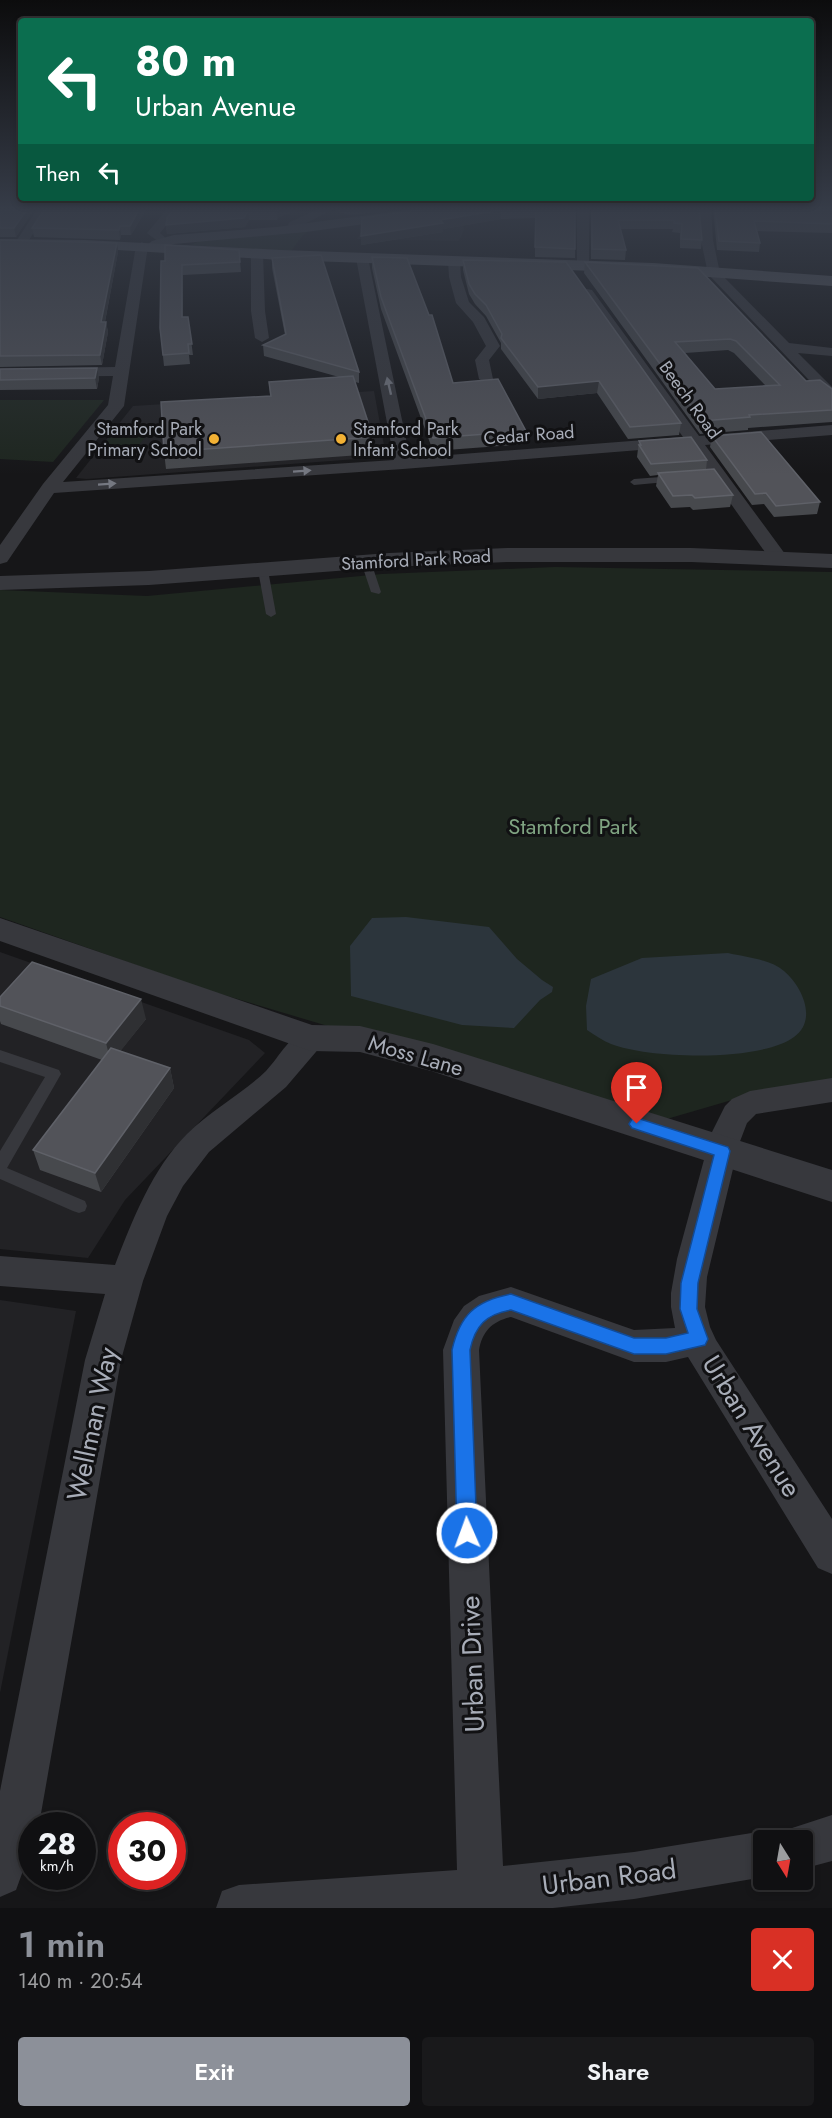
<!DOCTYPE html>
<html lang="en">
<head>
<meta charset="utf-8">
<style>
	:root { --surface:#101012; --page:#19191b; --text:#f1f3f6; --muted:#9c9d9f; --line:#303032; --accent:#8c9099 }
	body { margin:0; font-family:Jost,sans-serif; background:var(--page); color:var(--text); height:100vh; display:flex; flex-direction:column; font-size:22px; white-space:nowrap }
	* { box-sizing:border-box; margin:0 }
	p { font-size:20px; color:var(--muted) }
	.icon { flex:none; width:33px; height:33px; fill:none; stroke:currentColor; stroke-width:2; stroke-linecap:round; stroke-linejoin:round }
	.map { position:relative; height:1908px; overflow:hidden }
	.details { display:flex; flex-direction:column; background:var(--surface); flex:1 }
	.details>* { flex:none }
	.hud { position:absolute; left:18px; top:18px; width:796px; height:183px; border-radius:6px; box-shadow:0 3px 9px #0003,0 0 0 2px var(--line); background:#0b6e4f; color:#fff; overflow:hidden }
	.needle { width:39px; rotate:169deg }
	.fabs { position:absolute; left:753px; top:1830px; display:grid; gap:12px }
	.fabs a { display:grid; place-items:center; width:60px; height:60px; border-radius:6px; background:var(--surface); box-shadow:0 3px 9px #0003,0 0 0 2px var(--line); font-size:30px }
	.speed { position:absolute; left:18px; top:1812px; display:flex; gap:12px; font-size:30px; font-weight:700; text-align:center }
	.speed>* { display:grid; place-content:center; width:78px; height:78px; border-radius:50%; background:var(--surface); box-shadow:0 3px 9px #0003,0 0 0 2px var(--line); line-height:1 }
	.speed small { font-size:15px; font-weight:400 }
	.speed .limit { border:9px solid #d22; background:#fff; color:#111 }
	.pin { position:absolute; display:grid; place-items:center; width:51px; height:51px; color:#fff; margin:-62px -26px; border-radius:50% 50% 50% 0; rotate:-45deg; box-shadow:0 0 6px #0007 }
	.pin .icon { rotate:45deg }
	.me { position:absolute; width:66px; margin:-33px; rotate:358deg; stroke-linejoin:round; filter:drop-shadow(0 0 4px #0008) }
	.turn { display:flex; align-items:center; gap:21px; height:126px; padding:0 18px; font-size:27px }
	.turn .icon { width:78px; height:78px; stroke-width:2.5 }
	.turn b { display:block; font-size:42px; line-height:51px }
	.then { display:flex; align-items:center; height:57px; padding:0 18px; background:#0003; gap:12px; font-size:22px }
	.round { display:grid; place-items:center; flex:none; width:63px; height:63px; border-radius:6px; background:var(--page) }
	.summary { display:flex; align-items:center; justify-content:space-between; height:102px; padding:0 18px }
	h1 { font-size:36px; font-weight:600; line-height:45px; color:var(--accent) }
	.cta { display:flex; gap:12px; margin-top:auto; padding:12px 18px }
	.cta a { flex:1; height:69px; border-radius:6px; background:var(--accent); color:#fff; font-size:24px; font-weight:600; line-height:69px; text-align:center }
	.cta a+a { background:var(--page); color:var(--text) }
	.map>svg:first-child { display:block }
</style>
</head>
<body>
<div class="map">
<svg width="832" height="1908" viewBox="0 0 832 1908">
	<rect width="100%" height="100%" fill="#161618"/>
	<!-- built -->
	<g fill="#222225">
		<polygon points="460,210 464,230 459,241 357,239 366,224"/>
		<polygon points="374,391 386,456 384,457 87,479 76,478 133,406"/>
		<polygon points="0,952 249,1040 265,1053 125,1200 88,1258 0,1249"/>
		<polygon points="0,1300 76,1311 0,1693"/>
	</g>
	<!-- green -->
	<g fill="#1e261f">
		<polygon points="307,232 303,235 291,251 191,245 199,241"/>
		<polygon points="0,400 104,400 53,462 0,459"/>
		<polygon points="121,423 154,426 132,454 98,452"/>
		<polygon points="555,567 832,572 832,1082 732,1100 653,1123 207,990 0,917 0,590 147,596 382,574"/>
	</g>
	<!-- water -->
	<g fill="#2c353c">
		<polygon points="406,917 489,927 517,959 542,980 553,987 552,992 540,1000 514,1028 462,1025 351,996 350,946 372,918"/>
		<path d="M 728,953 C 745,957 770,959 784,971 C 802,986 818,1020 794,1037 C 760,1062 650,1059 611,1044 C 603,1041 595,1035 587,1030 L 586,1006 L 591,979 L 642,958 Z"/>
	</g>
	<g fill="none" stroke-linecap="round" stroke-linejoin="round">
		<!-- service -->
		<g fill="#37383d" fill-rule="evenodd">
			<polygon points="674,476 677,477 677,481 634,485 630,482 634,479"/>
			<polygon points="366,559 371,562 381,592 379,594 371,592 361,562"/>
			<polygon points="263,567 268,570 276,614 271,617 266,614 258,570"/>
			<polygon points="0,1050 59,1070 61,1074 7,1168 85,1201 87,1206 85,1211 79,1213 73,1211 0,1179 0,1151 45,1077 0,1062"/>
		</g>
		<!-- minor -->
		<g fill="#37383d" fill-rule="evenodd">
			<polygon points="38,208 50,208 25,246 17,246 15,243"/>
			<polygon points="168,208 180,208 160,233 170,242 164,246 147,233"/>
			<polygon points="321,208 336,208 300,226 299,233 291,233 288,224 290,222"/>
			<polygon points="577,208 589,208 589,265 583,269 577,265"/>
			<polygon points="699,208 711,208 713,240 720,273 789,343 832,348 832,356 798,353 832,387 832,401 827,399 708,274 701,240"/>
			<polygon points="142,242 148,246 124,406 63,482 394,460 356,258 362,254 368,258 410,458 683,437 580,293 587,289 592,290 699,436 832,425 832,435 705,445 788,558 786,562 772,562 690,446 403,469 54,493 7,562 0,564 0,545 43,484 108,405 113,376 0,377 0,369 115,367 136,246"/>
			<polygon points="257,250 263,254 265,311 269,338 262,342 255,338 251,311 251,254"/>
			<polygon points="454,257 460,261 461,277 469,302 484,317 500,346 489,360 493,379 491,382 486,383 479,379 475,360 486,346 473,322 456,303 449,277 448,261"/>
			<path d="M 311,1027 L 321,1030 L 325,1038 L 321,1046 L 286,1087 L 209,1152 L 183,1186 L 167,1216 L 143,1281 L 121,1360 L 40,1819 L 38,1826 L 32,1826 L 32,1846 L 16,1890 L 0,1897 L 0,1791 L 85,1360 L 105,1294 L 0,1286 L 0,1256 L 115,1265 C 133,1219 152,1169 187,1134 C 211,1110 242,1094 266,1071 C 280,1056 291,1033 311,1027 Z"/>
			<path d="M 832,1078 L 832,1102 L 756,1114 L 747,1123 L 739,1144 L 707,1277 L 705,1307 L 710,1327 L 716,1340 L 832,1519 L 832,1574 L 818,1568 L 688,1357 L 666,1362 L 634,1362 L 511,1317 C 492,1321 482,1332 479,1350 L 503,1866 L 634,1852 L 764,1831 L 780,1838 L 781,1840 L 764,1840 L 764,1877 L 634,1899 L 553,1908 L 216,1908 L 222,1891 L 239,1885 L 457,1870 L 443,1350 L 454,1320 L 464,1306 L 479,1296 L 511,1287 L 634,1330 L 675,1328 L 671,1307 L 671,1293 L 677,1259 L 711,1134 L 725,1106 L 732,1099 L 750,1091 Z"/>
			<polygon points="832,1815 832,1861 802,1869 802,1840 781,1840 786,1830"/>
		</g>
		<!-- tertiary -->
		<g fill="#37383d" fill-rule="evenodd">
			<polygon points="507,548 691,548 832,554 832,568 691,562 507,562 389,567 149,585 0,590 0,576 149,571 389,553"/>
			<polygon points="0,918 312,1025 360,1026 433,1044 832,1170 832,1202 431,1071 360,1052 311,1051 299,1047 0,941"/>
		</g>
		<!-- secondary -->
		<polygon fill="#45474d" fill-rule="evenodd" points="423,208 459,208 452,212 306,232 174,244 152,251 145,247 152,241 174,235 277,227"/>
		<!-- primary -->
		<polygon fill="#53555c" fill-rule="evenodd" points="0,239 85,240 281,250 653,263 832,276 832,286 653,273 281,260 85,248 0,247"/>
	</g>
	<!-- wall -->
	<g fill="#47494d" fill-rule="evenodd">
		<polygon points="0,208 35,208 16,237 0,237"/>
		<polygon points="45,208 147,208 131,235 121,235 120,240 34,237 32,228"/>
		<polygon points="174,208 304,208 279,217 277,220 249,220 245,227 167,234 166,225"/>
		<polygon points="335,208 406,208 350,215 335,211"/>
		<polygon points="434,208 575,208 575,258 535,257 535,218 501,219 443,229 443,232 361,245"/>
		<polygon points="591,208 699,208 702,240 701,249 680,248 680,233 672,232 673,229 621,229 626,250 625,260 591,259"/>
		<polygon points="713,208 832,208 832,233 757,231 760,243 759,252 717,250"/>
		<polygon points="0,240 117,243 118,252 105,322 106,322 108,332 102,365 0,367"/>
		<polygon points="239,250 241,272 183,275 183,317 188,317 193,355 189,355 190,364 164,366 160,328 161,261"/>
		<polygon points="372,257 453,383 526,431 525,444 433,451 381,309 372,268"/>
		<polygon points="272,258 359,372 359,383 355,382 373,437 374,454 166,469 164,452 270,396 269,382 339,377 264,356 263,345 285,335 272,268"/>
		<polygon points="463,260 681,423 679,435 628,439 597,393 538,399 501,349 501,343 486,316 475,304 469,294 463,270"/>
		<path d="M 585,262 L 698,268 L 806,381 L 832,389 L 832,422 L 748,428 L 748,430 L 700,434 L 584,273 ZM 728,350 L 734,353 L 766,386 L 715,389 L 685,353 Z"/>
		<polygon points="97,368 99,378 97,389 0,390 0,369"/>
		<polygon points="712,436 820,502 817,514 774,517 764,504 752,505 710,447"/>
		<polygon points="639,441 707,460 706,470 733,495 730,507 693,510 690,507 671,508 656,486 658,475 650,476 637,457"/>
		<polygon points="0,997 146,1019 120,1051 170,1068 174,1088 101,1192 40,1170 33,1150 102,1060 1,1024 0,1021"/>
	</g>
	<!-- shaded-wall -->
	<g fill="#2f3033">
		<polygon points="28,208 35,208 16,237 14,228"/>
		<polygon points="140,208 147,208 131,235 130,226"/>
		<polygon points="278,208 304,208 279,217 277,220 277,211"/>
		<polygon points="350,208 406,208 350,215"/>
		<polygon points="501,210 501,219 443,229 443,232 361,245 361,236 440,220"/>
		<polygon points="248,211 249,220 245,227 167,234 166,225"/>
		<polygon points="120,226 121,235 120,240 119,230"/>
		<polygon points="117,243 118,252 103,332 101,322"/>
		<polygon points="182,265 183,275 183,328 182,317"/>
		<polygon points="106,322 108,332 102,365 100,355"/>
		<polygon points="97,368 99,378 97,389 95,378"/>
		<polygon points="599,381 597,393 538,399 538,387"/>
		<polygon points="141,999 146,1019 111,1063 106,1043"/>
		<polygon points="170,1068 174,1088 101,1192 95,1173"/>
	</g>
	<!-- building -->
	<g fill="#525359" stroke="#5f6168" stroke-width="1.5" fill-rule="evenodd">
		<polygon points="0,208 28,208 14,228 0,228"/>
		<polygon points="45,208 140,208 130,226 120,226 119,230 32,228"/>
		<polygon points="174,208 279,208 277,211 248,211 244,218 166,225 167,218"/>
		<polygon points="434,208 575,208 575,249 535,247 536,210 501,210 440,220 443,223 361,236 362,218"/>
		<polygon points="592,208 699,208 702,240 681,239 682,224 674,223 674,220 618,220 626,250 592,249"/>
		<polygon points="715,208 832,208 832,224 754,221 760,243 719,241"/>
		<polygon points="0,240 117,243 101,322 106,322 100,355 0,356"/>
		<polygon points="165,245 239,250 240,262 182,265 182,317 188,317 192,344 188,344 189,353 163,355 160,328 161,261 165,261"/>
		<polygon points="321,255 359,372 263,345 286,334 272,258"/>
		<polygon points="372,257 407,258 429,315 432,315 453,383 498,379 526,431 433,438 381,297"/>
		<polygon points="463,260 566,262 681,423 630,427 599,381 538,387 501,338 502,334 486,305 475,294 469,284"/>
		<path d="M 585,262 L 698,268 L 806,381 L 820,380 L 832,389 L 832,410 L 749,415 L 750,417 L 702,421 ZM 730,339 L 736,341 L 780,385 L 715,389 L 675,342 Z"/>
		<polygon points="97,368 95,378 0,380 0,369"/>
		<polygon points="353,376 373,437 164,452 161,402 271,396 269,382"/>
		<polygon points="761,432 820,502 776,506 766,493 755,494 712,436"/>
		<polygon points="691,437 707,460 651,464 639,445 641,445 639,441"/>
		<polygon points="714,469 733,495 695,498 692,495 673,496 658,473"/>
		<polygon points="32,962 141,999 106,1043 0,1006 0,997"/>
		<polygon points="111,1048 170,1068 95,1173 33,1150"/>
	</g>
	<!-- one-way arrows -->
	<defs><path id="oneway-solid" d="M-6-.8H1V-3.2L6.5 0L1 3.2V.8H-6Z" transform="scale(1.5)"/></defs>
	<g fill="#757881">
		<use href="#oneway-solid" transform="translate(389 386) rotate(-103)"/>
		<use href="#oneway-solid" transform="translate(302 471) rotate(-4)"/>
		<use href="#oneway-solid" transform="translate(107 484) rotate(-4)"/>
	</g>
	<!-- sky -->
	<linearGradient id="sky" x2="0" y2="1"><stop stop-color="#0c0c0d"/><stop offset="0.44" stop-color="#363c48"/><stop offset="1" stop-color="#363c48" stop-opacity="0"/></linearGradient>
	<rect width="832" height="475" fill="url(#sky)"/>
	<!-- route -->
	<path fill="#1a73e8" stroke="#114b97" stroke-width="1.5" d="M 637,1118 L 728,1147 L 730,1151 L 698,1283 L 697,1309 L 708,1339 L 705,1345 L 666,1354 L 634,1354 L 511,1310 C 486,1314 475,1326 470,1350 L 477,1533 L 474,1540 L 467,1543 L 460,1540 L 457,1533 L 452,1350 C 460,1315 475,1301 511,1294 L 634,1338 L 666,1338 L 688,1333 L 680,1309 L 681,1283 L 714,1155 L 632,1128 L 629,1124 L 632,1119 Z"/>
	<!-- markers -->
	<g fill="#f2b134" stroke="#111113" stroke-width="2">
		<circle cx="214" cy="439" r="6"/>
		<circle cx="341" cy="439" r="6"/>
	</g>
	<g text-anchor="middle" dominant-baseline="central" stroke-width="6" stroke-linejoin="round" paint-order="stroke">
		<!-- far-street labels -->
		<g font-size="18" fill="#a8adb8" stroke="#111113">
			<text transform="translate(690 400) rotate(54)">Beech Road</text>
			<text transform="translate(529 435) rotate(-4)">Cedar Road</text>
			<text transform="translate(416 560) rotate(-3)">Stamford Park Road</text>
		</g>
		<!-- far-poi labels -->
		<g font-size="18" fill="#a8adb8" stroke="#111113" text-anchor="end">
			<text x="202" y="429">Stamford Park<tspan x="202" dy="21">Primary School</tspan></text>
			<text x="353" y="429" text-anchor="start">Stamford Park<tspan x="353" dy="21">Infant School</tspan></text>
		</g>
		<!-- park labels -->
		<g font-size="22" fill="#7fa381" stroke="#111113">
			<text x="573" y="826">Stamford Park</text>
		</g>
		<!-- street labels -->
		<g font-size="22" fill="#a8adb8" stroke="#111113">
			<text transform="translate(416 1055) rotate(16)">Moss Lane</text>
		</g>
		<!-- near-street labels -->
		<g font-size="27" fill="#a8adb8" stroke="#111113">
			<text transform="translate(92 1424) rotate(-78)">Wellman Way</text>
			<text transform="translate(752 1426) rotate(58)">Urban Avenue</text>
			<text transform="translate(472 1664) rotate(-92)">Urban Drive</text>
			<text transform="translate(609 1877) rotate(-7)">Urban Road</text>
		</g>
	</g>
</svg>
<div class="fabs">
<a><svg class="needle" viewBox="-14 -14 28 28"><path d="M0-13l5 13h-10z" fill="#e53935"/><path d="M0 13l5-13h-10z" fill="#9c9d9f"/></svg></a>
</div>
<div class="speed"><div>28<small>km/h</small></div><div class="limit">30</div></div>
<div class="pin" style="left:637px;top:1124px;background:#d93025"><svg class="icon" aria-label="arrive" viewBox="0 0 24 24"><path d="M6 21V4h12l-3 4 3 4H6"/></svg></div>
<svg class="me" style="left:467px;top:1533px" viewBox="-20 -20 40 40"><circle r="17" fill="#1a73e8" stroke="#fff" stroke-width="3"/><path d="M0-11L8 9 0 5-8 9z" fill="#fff"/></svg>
<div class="hud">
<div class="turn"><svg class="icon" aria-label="left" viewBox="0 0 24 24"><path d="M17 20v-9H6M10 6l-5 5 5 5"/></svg><div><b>80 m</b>Urban Avenue</div></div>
<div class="then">Then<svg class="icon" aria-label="left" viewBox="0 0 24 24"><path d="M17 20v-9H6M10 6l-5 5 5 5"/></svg></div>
</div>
</div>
<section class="details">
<div class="summary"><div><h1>1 min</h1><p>140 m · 20:54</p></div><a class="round" style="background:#d93025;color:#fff"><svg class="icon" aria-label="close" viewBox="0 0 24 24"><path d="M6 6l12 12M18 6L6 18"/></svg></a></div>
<div class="cta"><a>Exit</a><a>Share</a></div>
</section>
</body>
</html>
